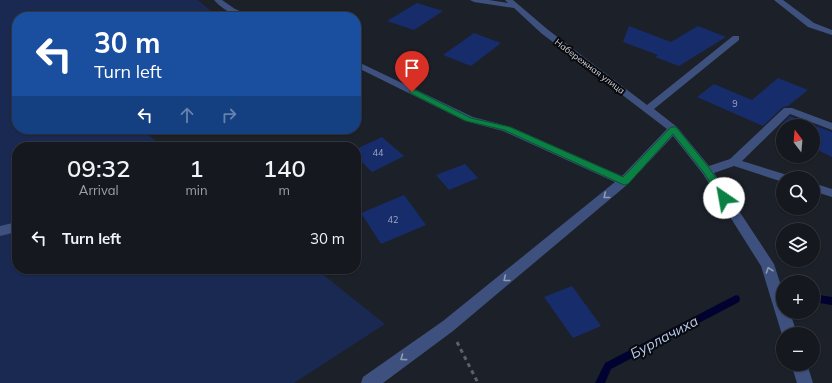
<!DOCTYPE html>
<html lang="en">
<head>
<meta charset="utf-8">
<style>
	:root { --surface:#15181f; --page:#1e2128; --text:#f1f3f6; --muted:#9da0a4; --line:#34373d }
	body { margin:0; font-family:Mulish,sans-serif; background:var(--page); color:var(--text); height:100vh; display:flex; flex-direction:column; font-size:15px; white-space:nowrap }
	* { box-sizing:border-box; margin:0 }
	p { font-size:13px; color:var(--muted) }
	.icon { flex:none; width:22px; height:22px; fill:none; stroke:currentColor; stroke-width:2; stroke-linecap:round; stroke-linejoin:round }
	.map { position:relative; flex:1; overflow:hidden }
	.drawer { position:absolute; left:12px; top:142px; width:349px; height:132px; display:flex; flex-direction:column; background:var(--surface); border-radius:16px; box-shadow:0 1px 3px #0004,0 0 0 1px var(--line) }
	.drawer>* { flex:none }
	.top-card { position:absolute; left:12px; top:12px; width:349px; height:122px; border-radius:16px; box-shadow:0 1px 3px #0004,0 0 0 1px var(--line); background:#1a4fa0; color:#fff; overflow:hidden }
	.needle { width:26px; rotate:344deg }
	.buttons { position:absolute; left:776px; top:119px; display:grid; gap:8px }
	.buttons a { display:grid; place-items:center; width:44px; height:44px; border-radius:50%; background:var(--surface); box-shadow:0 1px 3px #0004,0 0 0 1px var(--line); font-size:20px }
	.pin { position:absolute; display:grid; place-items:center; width:34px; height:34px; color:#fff; margin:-41px -17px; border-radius:50% 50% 50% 0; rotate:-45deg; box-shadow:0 0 4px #0007 }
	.pin .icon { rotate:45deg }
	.me { position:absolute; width:44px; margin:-22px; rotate:327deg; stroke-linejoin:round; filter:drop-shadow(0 0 3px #0008) }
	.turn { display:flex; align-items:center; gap:14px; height:84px; padding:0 16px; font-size:18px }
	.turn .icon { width:52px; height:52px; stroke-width:2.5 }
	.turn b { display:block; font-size:28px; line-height:34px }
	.lanes { display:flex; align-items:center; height:38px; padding:0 16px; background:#0003; justify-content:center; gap:20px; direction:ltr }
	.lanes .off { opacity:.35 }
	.eta { display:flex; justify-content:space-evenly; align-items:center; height:68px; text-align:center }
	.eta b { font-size:24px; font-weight:600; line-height:28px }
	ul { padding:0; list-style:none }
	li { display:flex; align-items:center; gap:12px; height:56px; padding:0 16px }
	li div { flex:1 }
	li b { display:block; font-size:15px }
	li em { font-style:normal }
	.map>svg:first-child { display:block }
</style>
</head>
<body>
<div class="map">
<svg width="832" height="383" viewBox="0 0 832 383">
	<rect width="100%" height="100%" fill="#1c2029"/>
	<!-- green -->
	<polygon fill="#1a2952" points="0,0 198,0 218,17 17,17 17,129 141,129 164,147 17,147 17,269 316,269 385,324 294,383 0,383"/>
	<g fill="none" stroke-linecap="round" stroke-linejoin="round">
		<!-- stream -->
		<g fill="#010230" fill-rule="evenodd">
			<polygon points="813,294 832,297 832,305 813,302"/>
			<polygon points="736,295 739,296 740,299 739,302 611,369 605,383 595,383 605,363"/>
		</g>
	</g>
	<!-- building -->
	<g fill="#172c6b">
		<polygon points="417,3 443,11 414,30 387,21"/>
		<polygon points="629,26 671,42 698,26 726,37 679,66 655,57 658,55 623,42"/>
		<polygon points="474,33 501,43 471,66 443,55"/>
		<polygon points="778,78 808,90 788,106 783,107 763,126 697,97 714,84 752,100"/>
		<polygon points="790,116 832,132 832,157 813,148 813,126 780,126"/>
		<polygon points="382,137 404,156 372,172 356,156 356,149"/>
		<polygon points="465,164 478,178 449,190 436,175"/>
		<polygon points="404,195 426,225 381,244 361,213"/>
		<polygon points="572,286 601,326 573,338 544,297"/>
	</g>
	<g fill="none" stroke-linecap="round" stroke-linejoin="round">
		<!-- path -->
		<polyline stroke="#5e616a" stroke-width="3" stroke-dasharray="4 4" stroke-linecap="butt" points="457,342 478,383"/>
		<!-- minor -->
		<g fill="#3e517e" fill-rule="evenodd">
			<path d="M 214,0 L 222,0 L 235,9 L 253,17 C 237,17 225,12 214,0 Z"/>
			<polygon points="470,0 489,0 508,3 505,0 513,0 547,29 647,105 733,36 739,36 739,40 654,109 677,127 709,166 730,159 784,108 792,108 832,123 832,130 790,114 742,161 787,175 789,178 783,178 783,182 734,166 714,173 774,264 783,292 783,312 790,312 797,334 783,334 783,338 761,266 703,174 673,136 628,184 453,331 383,383 361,383 363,377 443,321 615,182 503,131 465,121 356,67 356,61 473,117 511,127 622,176 667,129 541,33 514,8 474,2"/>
			<polygon points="774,0 783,0 814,23 832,30 832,35 808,27"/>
			<polygon points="813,183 832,189 832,197 813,191"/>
			<polygon points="17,222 17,232 0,236 0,226"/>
			<polygon points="791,364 807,364 813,383 797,383"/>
		</g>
	</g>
	<!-- one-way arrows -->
	<defs><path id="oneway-chevron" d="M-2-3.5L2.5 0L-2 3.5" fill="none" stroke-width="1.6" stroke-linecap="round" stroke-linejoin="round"/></defs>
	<g stroke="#909ab2">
		<use href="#oneway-chevron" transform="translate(606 196) rotate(141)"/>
		<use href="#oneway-chevron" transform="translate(769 270) rotate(-109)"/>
		<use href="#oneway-chevron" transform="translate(506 279) rotate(141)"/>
		<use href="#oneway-chevron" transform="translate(403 358) rotate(144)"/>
	</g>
	<!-- route -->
	<polygon fill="#0b8043" stroke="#07532c" points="410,90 415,90 471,118 510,127 623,177 671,127 676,127 710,169 729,198 727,200 721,200 704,173 673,134 628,184 624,185 504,130 466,121 410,93"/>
	<g text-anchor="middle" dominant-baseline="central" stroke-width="4" stroke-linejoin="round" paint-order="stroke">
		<!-- far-street labels -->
		<g font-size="9" fill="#d3d5dc" stroke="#080a0e">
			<text transform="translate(590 66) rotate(37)">Набережная улица</text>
		</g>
		<!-- number labels -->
		<g font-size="9" fill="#a4abc0">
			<text x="735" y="103">9</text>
			<text x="378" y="152">44</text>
			<text x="393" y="219">42</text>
		</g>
		<!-- near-water labels -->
		<g font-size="14" font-style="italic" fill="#b9caf1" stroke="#080a0e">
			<text transform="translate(664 337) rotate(-28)">Бурлачиха</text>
		</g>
	</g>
</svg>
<div class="buttons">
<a><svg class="needle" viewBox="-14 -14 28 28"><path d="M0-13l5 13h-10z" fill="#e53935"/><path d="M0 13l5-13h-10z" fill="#9da0a4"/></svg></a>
<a><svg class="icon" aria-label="search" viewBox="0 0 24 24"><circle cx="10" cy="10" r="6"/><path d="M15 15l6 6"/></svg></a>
<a><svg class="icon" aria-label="layers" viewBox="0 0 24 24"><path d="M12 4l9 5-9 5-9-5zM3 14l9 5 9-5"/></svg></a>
<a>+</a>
<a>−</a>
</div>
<div class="pin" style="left:412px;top:92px;background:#d93025"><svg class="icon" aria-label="arrive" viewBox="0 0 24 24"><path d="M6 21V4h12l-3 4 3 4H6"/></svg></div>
<svg class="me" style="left:724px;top:198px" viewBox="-20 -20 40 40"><circle r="19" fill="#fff"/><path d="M0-13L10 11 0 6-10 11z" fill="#0b8043"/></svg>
<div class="top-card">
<div class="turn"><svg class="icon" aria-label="left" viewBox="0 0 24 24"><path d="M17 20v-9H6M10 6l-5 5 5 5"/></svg><div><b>30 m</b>Turn left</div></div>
<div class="lanes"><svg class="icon" aria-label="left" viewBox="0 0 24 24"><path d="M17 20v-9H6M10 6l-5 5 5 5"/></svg><svg class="icon off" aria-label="ahead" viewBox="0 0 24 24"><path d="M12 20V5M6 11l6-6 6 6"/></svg><svg class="icon off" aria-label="right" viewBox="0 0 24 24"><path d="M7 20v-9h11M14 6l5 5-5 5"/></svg></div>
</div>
<section class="drawer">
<div class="eta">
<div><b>09:32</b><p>Arrival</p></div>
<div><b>1</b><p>min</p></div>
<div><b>140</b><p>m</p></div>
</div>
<ul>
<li><svg class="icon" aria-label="left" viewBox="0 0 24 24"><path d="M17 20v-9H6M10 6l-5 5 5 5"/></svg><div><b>Turn left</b></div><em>30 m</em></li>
</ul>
</section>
</div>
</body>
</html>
